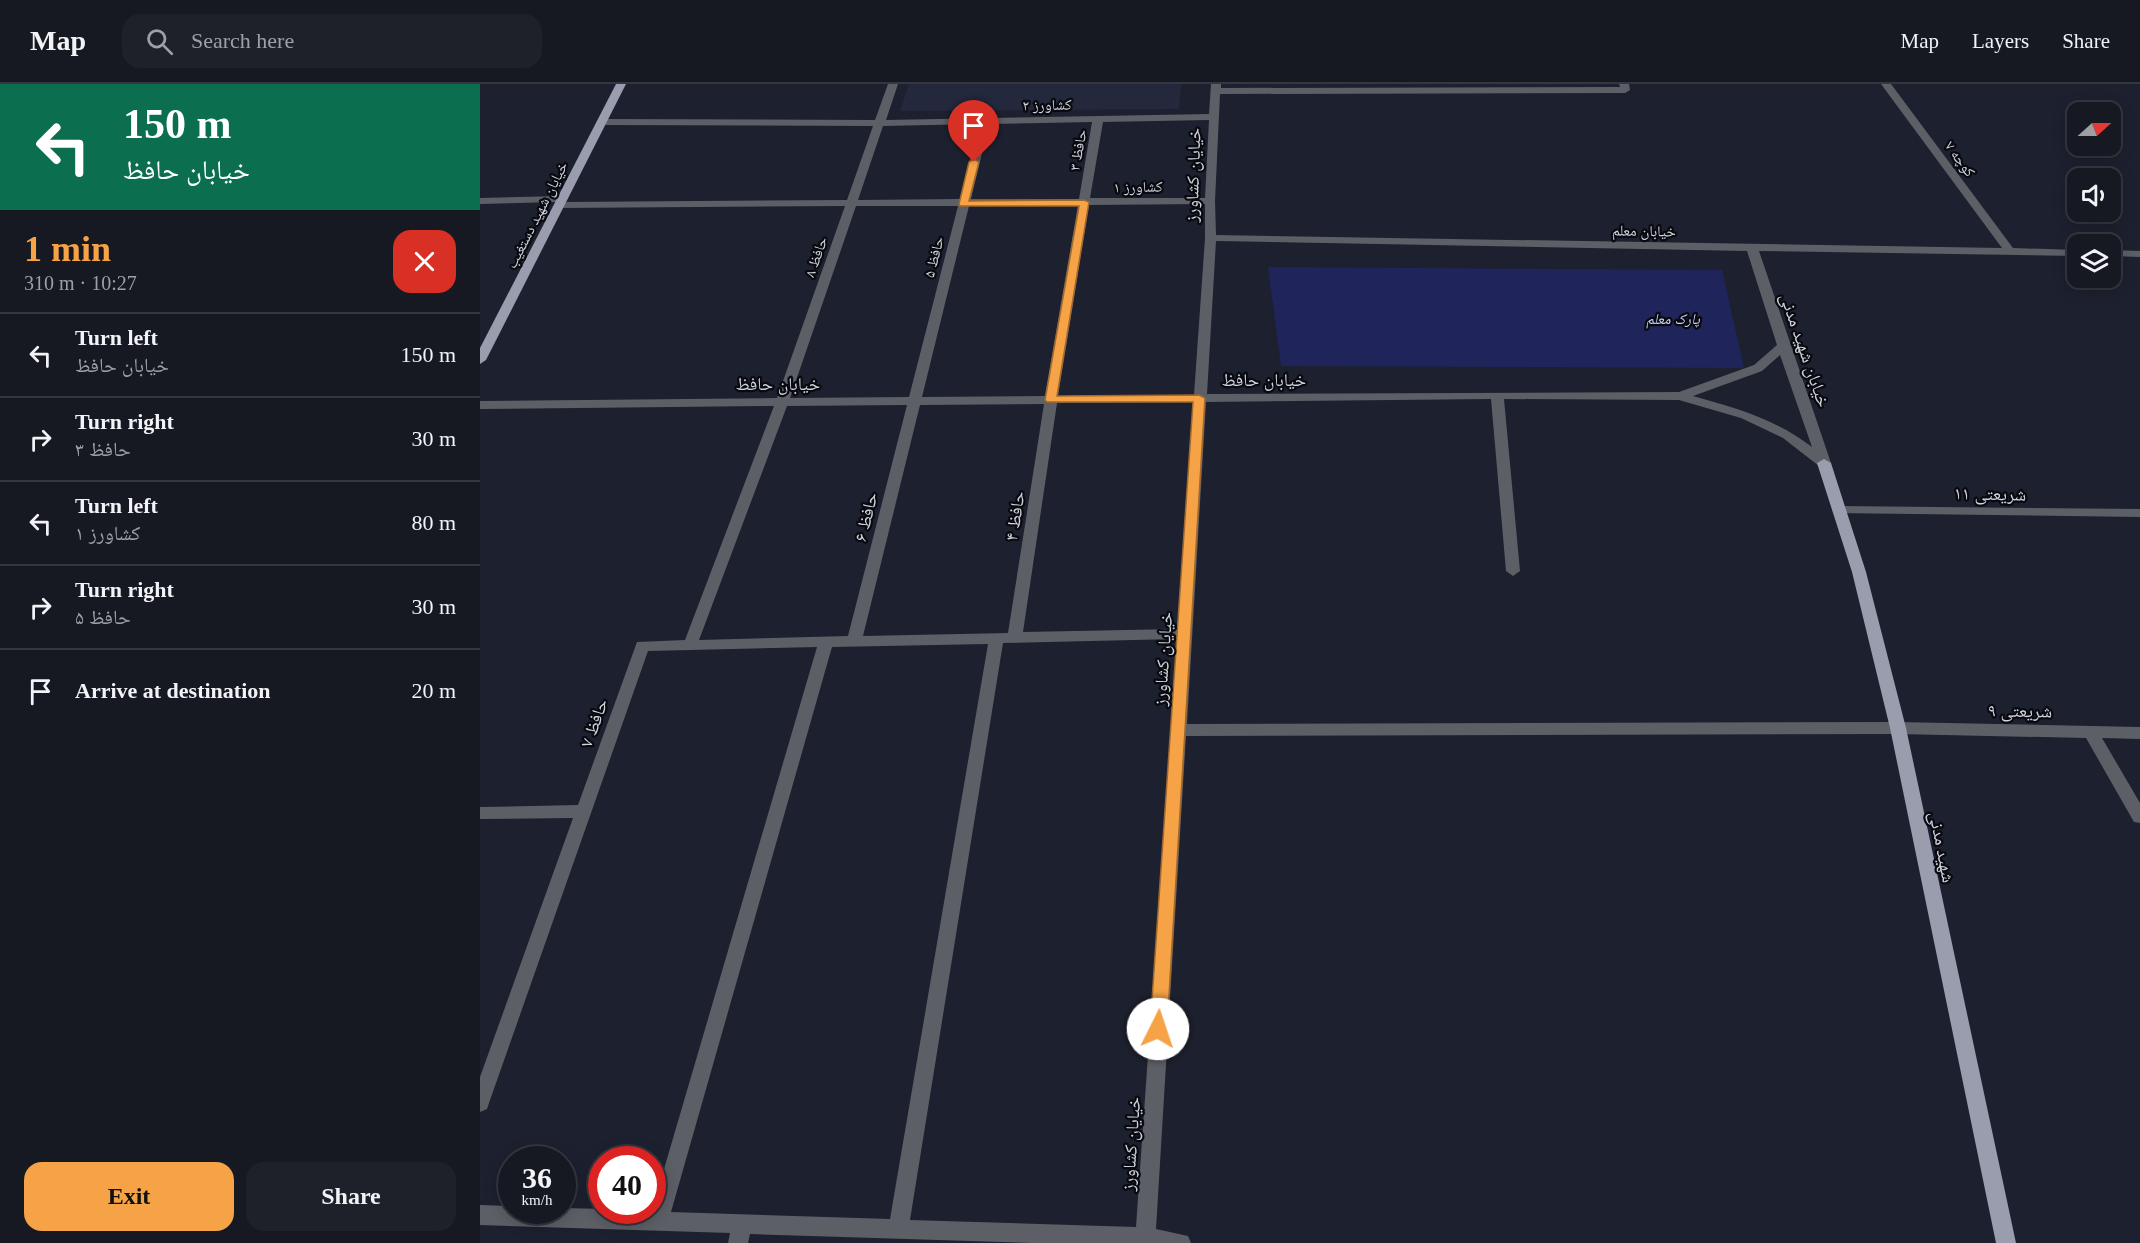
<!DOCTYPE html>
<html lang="en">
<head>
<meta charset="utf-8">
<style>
	:root { --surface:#161822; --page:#1f212a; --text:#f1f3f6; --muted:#9ea0a5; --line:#353740; --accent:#f6a246 }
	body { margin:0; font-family:"Times New Roman","Noto Naskh Arabic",serif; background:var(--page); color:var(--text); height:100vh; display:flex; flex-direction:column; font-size:22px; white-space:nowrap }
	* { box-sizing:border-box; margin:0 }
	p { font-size:20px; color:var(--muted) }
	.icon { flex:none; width:33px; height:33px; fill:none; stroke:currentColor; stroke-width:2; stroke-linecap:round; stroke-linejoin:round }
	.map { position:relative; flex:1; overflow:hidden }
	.side { display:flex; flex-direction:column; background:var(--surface); width:480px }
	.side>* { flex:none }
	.top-card { background:#0b6e4f; color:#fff; overflow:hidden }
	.needle { width:39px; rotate:69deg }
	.fabs { position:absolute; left:1587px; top:18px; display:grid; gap:12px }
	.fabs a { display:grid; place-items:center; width:54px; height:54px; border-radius:12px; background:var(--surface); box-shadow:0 3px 15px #0003,0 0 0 2px var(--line); font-size:30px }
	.speed { position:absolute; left:18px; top:1062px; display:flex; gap:12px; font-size:30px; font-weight:700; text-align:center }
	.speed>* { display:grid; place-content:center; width:78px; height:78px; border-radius:50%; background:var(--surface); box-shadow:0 3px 15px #0003,0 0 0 2px var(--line); line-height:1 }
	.speed small { font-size:15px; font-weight:400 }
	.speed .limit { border:9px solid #d22; background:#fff; color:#111 }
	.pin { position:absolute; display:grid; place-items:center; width:51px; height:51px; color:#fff; margin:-62px -26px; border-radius:50% 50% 50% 0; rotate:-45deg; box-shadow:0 0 6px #0007 }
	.pin .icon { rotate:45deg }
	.me { position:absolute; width:66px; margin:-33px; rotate:4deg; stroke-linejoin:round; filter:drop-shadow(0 0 4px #0008) }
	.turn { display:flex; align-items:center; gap:21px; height:126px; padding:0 24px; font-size:27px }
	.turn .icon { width:78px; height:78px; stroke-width:2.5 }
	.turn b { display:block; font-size:42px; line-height:51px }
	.round { display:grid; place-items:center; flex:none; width:63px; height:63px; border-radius:18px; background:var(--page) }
	.summary { display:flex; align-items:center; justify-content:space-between; height:102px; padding:0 24px }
	h1 { font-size:36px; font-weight:700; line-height:45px; color:var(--accent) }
	.primary-button { display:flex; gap:12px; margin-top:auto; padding:12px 24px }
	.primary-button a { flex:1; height:69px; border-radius:18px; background:var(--accent); color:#111; font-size:24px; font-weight:700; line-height:69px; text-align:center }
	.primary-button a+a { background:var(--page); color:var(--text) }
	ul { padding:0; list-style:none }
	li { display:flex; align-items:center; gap:18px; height:84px; padding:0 24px; border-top:2px solid var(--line) }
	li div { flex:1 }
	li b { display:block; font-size:22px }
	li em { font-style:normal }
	header { display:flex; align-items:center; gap:36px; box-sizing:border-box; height:84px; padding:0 30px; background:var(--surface); border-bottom:2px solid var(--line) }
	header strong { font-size:28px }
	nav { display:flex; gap:33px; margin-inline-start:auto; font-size:21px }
	.search { width:420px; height:54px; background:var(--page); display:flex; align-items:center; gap:15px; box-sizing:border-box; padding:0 21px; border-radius:18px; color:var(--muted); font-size:22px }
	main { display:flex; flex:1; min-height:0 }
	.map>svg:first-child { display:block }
</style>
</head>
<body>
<header>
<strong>Map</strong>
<div class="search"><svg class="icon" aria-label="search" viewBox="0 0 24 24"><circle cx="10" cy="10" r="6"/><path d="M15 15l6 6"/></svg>Search here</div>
<nav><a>Map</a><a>Layers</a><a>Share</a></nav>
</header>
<main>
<section class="side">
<div class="top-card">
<div class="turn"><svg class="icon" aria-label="left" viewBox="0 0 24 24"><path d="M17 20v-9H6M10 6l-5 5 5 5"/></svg><div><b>150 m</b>خیابان حافظ</div></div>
</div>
<div class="summary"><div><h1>1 min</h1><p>310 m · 10:27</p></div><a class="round" style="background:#d93025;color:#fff"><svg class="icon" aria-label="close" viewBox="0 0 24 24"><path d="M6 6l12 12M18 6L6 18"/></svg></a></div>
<ul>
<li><svg class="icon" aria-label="left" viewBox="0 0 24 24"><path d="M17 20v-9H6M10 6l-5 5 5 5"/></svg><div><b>Turn left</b><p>خیابان حافظ</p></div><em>150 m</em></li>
<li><svg class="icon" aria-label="right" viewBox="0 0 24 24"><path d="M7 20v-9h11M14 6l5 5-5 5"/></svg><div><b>Turn right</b><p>حافظ ۳</p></div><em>30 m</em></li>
<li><svg class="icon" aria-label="left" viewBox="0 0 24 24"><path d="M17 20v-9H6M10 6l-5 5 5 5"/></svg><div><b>Turn left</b><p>کشاورز ۱</p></div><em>80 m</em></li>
<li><svg class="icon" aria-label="right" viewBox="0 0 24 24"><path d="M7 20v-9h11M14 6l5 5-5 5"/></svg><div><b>Turn right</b><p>حافظ ۵</p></div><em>30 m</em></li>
<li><svg class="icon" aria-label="arrive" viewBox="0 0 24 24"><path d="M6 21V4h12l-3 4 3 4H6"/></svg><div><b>Arrive at destination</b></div><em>20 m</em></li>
</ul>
<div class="primary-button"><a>Exit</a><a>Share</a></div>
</section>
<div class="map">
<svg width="1660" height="1159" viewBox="0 0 1660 1159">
	<rect width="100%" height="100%" fill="#1d202e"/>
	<!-- built -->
	<polygon fill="#24283c" points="429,0 701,0 699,25 420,27"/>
	<!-- green -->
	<polygon fill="#1f245b" points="788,183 1242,186 1264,284 801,282"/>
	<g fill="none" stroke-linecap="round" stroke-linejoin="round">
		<!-- minor -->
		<g fill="#5d5f66" fill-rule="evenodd">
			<path d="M 408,0 L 418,0 L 406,36 L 729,30 L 731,0 L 741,0 L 741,4 L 1140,3 L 1139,0 L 1149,0 L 1150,6 L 1145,9 L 740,10 L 735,117 L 736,151 L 1522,164 L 1401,0 L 1411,0 L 1533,164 L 1598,166 L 1598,172 L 1279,167 L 1351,379 L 1349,382 L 1339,382 L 1303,354 L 1261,334 L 1199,316 L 1024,315 L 1040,487 L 1033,492 L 1026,487 L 1011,315 L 726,318 L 707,640 L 1418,638 L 1660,643 L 1660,655 L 1622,654 L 1660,719 L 1660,739 L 1654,738 L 1606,654 L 1418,650 L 706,652 L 676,1145 L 708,1152 L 711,1159 L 552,1159 L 270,1150 L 268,1159 L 248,1159 L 250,1149 L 0,1141 L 0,1121 L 32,1122 L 32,1126 L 82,1126 L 82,1124 L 172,1126 L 337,563 L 168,567 L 9,1019 L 7,1025 L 0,1028 L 0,993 L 93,734 L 0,735 L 0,723 L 98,721 L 157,558 L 205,556 L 294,322 L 0,325 L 0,317 L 297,314 L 365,122 L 79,124 L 74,121 L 76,118 L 0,120 L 0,114 L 82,112 L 87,115 L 84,118 L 367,116 L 393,42 L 121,41 L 116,38 L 121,35 L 395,36 ZM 729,36 L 725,114 L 610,114 L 623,38 ZM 612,38 L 599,115 L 491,115 L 509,40 ZM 499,40 L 480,115 L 378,116 L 403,42 ZM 725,120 L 725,154 L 714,311 L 578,312 L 609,121 ZM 598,121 L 565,312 L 442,313 L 489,122 ZM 376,122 L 478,122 L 429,313 L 310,314 ZM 736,157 L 1267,167 L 1297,261 L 1274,281 L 1199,308 L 727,310 ZM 1300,271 L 1332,363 C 1296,335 1256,324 1213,312 L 1282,287 ZM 714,318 L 698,545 L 543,548 L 577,319 ZM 564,320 L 528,549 L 383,552 L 440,321 ZM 427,321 L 368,552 L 219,556 L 307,322 ZM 697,555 L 656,1143 L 430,1136 L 523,559 ZM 508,560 L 410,1135 L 191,1128 L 352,563 Z"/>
			<polygon points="1630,166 1660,167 1660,173 1630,172"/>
			<polygon points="1359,422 1660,425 1660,433 1354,429 1352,426"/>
		</g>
		<!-- major -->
		<g fill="#999dad" fill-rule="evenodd">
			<polygon points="136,0 146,0 6,276 0,280 0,264"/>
			<polygon points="1344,375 1351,379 1386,488 1426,644 1536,1159 1516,1159 1410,644 1372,488 1337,379"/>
		</g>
	</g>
	<!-- route -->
	<polygon fill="#f6a246" stroke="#a0692e" stroke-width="1.5" points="494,75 499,78 489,117 604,116 609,118 577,312 719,311 725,314 687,945 684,950 678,953 673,950 670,945 713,318 567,318 565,316 599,122 480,122 479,120 489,78"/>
	<g text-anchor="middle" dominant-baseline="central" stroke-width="4.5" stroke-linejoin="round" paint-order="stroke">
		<!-- far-street labels -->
		<g font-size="15" fill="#d0d3dd" stroke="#090a10">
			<text transform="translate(567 21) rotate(-1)">کشاورز ۲</text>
			<text transform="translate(598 66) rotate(-80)">حافظ ۳</text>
			<text transform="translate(1480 75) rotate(54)">کوچه ۷</text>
			<text transform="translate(658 103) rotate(-1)">کشاورز ۱</text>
			<text transform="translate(57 131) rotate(-63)">خیایان شهید دستغیب</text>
			<text transform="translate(1164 147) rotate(1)">خیابان معلم</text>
			<text transform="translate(336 173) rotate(-71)">حافظ ۸</text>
			<text transform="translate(454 173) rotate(-76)">حافظ ۵</text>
		</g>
		<!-- far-park labels -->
		<g font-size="15" font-style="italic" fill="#c5cef6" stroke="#090a10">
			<text x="1193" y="235">پارک معلم</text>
		</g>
		<!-- street labels -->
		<g font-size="18" fill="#d0d3dd" stroke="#090a10">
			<text transform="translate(713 91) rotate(-88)">خیایان کشاورز</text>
			<text transform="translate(1325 266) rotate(71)">خیابان شهید مدنی</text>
			<text x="784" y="296">خیابان حافظ</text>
			<text x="298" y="300">خیابان حافظ</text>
			<text transform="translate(1510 410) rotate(1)">شریعتی ۱۱</text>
			<text transform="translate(535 432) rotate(-81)">حافظ ۴</text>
			<text transform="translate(386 433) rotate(-76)">حافظ ۶</text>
			<text transform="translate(683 575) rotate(-86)">خیایان کشاورز</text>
			<text transform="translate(1540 627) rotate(1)">شریعتی ۹</text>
			<text transform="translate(114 639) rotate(-70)">حافظ ۷</text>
			<text transform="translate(1462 763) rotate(79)">شهید مدنی</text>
			<text transform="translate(651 1060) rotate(-86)">خیایان کشاورز</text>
		</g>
	</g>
</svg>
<div class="fabs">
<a><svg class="needle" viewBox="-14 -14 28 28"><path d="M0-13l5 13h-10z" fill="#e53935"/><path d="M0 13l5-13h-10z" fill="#9ea0a5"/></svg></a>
<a><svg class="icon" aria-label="sound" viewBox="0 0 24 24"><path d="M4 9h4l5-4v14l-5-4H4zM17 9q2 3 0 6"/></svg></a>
<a><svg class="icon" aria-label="layers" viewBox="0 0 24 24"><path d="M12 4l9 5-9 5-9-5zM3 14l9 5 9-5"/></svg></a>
</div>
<div class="speed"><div>36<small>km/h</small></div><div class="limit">40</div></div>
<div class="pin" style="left:494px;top:78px;background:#d93025"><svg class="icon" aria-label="arrive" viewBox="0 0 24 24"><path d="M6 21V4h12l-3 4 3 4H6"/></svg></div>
<svg class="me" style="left:678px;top:945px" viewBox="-20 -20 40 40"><circle r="19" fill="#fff"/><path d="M0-13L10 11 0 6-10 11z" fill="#f6a246"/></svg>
</div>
</main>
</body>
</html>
